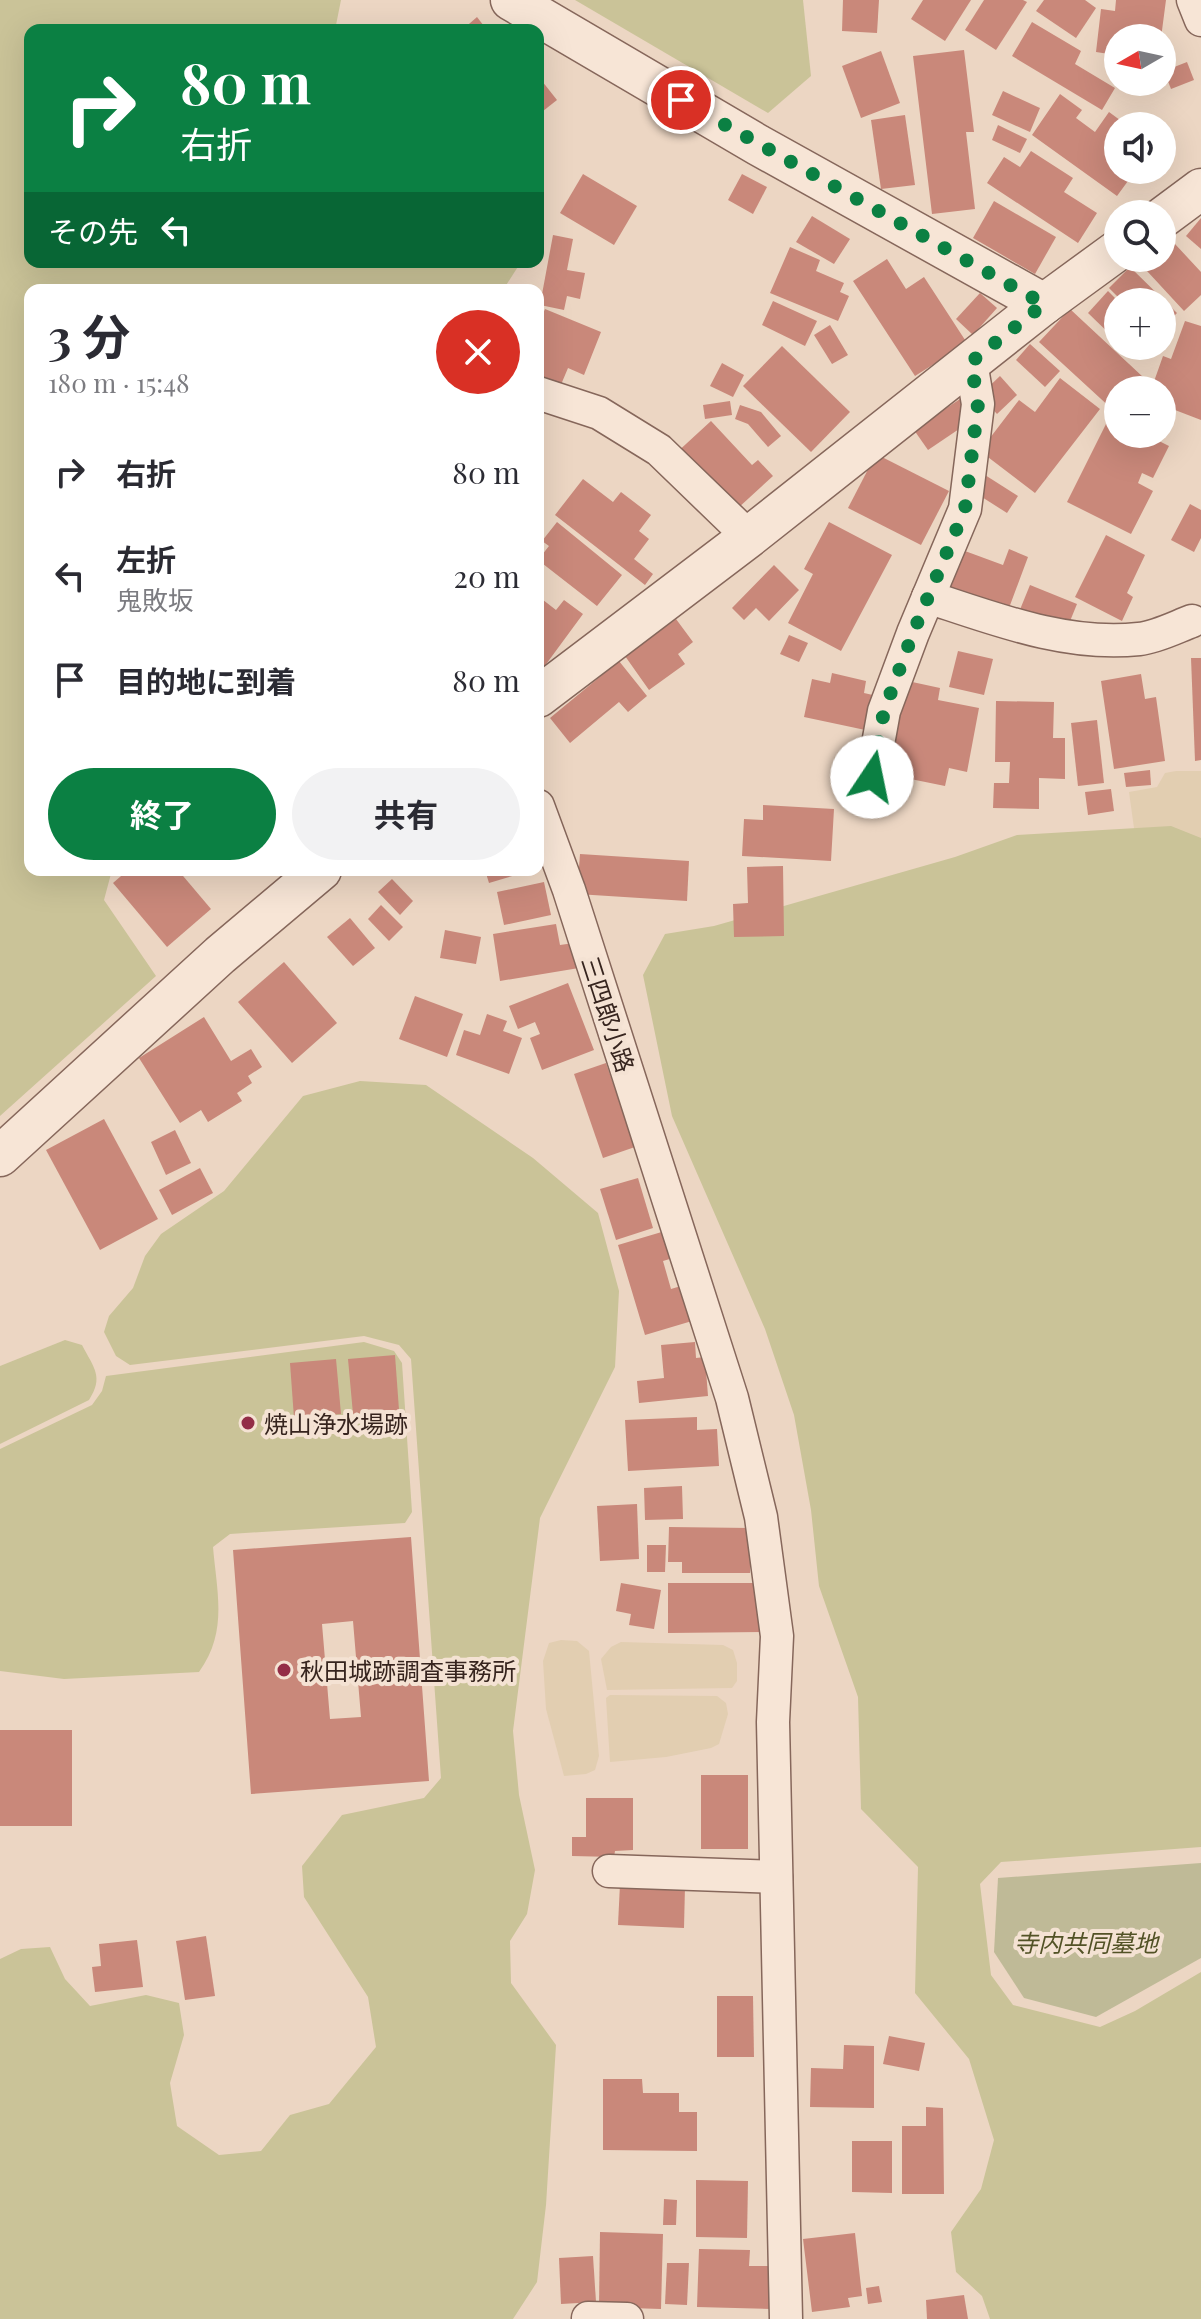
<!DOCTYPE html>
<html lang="ja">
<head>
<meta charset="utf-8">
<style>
	:root { --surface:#fff; --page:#f2f2f3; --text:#2b2b33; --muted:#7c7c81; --accent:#0b8043 }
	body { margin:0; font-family:"Playfair Display","Noto Sans JP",serif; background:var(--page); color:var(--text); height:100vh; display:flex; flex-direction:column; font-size:30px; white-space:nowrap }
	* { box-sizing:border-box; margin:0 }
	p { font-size:26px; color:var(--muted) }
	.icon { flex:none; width:44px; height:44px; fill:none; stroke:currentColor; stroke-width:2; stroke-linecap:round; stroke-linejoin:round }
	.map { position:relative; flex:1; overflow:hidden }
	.sheet { position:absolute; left:24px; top:284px; width:520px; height:592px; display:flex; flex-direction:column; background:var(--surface); border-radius:16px; box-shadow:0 8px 32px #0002 }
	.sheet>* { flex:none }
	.hud { position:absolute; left:24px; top:24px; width:520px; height:244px; border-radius:16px; box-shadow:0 8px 32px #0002; background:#0b8043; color:#fff; overflow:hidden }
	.needle { width:52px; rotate:261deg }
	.buttons { position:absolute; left:1104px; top:24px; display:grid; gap:16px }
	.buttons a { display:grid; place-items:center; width:72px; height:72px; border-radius:50%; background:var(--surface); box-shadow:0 8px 32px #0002; font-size:40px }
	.pin { position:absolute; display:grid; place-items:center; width:68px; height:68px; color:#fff; margin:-34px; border:4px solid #fff; border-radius:50%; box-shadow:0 2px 8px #0007 }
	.me { position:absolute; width:88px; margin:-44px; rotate:11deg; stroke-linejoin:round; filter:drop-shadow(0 0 6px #0008) }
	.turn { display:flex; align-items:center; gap:28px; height:168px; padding:0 24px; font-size:36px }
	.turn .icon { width:104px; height:104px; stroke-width:2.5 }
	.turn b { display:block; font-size:56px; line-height:68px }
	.then { display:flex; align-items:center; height:76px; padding:0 24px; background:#0003; gap:16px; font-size:30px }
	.round { display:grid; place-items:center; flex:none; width:84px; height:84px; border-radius:42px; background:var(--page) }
	.overview { display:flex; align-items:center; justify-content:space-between; height:136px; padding:0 24px }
	h1 { font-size:48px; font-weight:700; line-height:60px }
	.button { display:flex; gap:16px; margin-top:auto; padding:16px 24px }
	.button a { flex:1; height:92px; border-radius:48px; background:var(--accent); color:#fff; font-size:32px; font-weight:700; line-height:92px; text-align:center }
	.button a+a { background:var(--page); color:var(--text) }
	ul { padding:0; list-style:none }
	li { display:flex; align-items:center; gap:24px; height:104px; padding:0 24px }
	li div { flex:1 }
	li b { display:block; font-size:30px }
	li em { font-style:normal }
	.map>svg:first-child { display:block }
</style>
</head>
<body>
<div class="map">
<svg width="1201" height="2319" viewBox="0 0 1201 2319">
	<rect width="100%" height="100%" fill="#ecd6c3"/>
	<!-- farmland -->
	<g fill="#e2ceb1">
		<polygon points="1176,771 1201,771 1201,862 1138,857 1129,792 1157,787 1165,773"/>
		<polygon points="561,1640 577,1641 589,1651 599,1756 595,1770 586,1774 564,1776 546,1709 543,1661 549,1643"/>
		<polygon points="621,1642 723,1645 733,1650 737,1663 737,1681 732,1688 607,1690 601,1659 611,1647"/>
		<polygon points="610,1695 717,1696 726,1703 728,1714 719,1744 711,1748 666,1757 610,1762 606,1698"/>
	</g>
	<!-- green -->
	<g fill="#cac398">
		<polygon points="0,0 341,0 335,30 30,30 30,262 521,262 503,290 30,290 30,870 112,870 104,900 156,976 0,1116"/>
		<polygon points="575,0 803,0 811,76 768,113"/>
		<polygon points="1171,826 1201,838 1201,1847 1001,1862 980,1884 991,1975 1013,2005 1100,2027 1135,2011 1201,1972 1201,2319 990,2319 982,2296 956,2272 951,2232 981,2189 994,2140 969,2059 915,1993 918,1867 861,1809 858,1697 819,1586 811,1510 794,1415 765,1329 672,1116 643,975 665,934 714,926 955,857 1017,835"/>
		<polygon points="360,1081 426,1085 533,1158 598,1213 619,1291 615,1367 540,1518 513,1731 519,1795 535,1870 527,1914 510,1941 511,1983 556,2045 546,2205 537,2282 513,2319 0,2319 0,1959 21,1949 50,1947 65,1979 90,2006 146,1995 179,2003 184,2035 170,2083 177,2126 219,2155 261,2151 290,2115 329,2104 376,2047 368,1997 304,1897 302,1866 342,1815 424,1798 441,1778 411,1359 399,1345 364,1336 130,1365 116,1356 104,1332 109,1316 133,1288 145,1256 161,1234 224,1191 303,1096"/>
		<path d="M 65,1340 L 82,1345 C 94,1368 104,1377 89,1400 L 0,1444 L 0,1366 Z"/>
		<path d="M 364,1342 L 394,1351 L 402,1363 L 412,1512 L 405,1523 L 230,1534 L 213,1547 C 217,1593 228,1632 199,1672 L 64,1679 L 0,1671 L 0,1449 L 92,1405 L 102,1391 L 106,1376 Z"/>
	</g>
	<!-- cemetery -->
	<polygon fill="#bfba97" points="1201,1863 1201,1958 1096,2017 1024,1998 994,1952 998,1878"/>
	<!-- building -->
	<g fill="#c9887a" fill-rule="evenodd">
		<polygon points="843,0 879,0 877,33 842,31"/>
		<polygon points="923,0 971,0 945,41 911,19"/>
		<polygon points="984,0 1023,0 1027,2 996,50 965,30"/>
		<polygon points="1044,0 1085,0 1096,8 1076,38 1036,11"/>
		<polygon points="1116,0 1166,0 1161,38 1118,38 1118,67 1107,66 1109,54 1096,52 1101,9 1115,11"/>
		<polygon points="477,17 487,30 462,30"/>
		<polygon points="1032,22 1081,51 1075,64 1115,88 1102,110 1012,56"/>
		<polygon points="964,50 974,132 966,132 975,209 932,214 913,56"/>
		<polygon points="881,51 900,103 861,118 842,66"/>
		<polygon points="1187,62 1194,80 1171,89 1164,71"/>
		<polygon points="538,76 557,100 538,115"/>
		<polygon points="1003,91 1040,108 1030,132 992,115"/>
		<polygon points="1060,94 1082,110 1076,118 1095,132 1109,112 1128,126 1118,126 1118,170 1136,170 1117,196 1032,135"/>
		<polygon points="905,115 915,185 881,189 871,120"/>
		<polygon points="998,125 1027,139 1020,153 992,140"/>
		<polygon points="1031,151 1073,178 1064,192 1097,213 1078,243 987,183 1004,157 1020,167"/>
		<polygon points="583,174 637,206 614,245 560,213"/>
		<polygon points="742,174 767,187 753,214 728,200"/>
		<polygon points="994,201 1056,237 1035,274 973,238"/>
		<polygon points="812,216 850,239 834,264 796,242"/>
		<polygon points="1201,218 1201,249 1186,236"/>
		<polygon points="1162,230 1201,272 1201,295 1184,311 1135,258 1162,258"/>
		<polygon points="553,235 573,239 567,270 585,273 580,299 567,296 564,310 540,305"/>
		<polygon points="790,247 820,260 816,271 844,283 840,292 849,296 838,321 770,293"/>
		<polygon points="887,259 906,289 924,277 967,343 915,376 853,281"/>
		<polygon points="1130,267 1177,313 1162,328 1162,302 1123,302 1109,288"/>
		<polygon points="1108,291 1118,301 1118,342 1088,313"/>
		<polygon points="980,293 997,308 973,335 956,319"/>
		<polygon points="773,301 817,321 805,346 762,325"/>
		<polygon points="545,309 601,332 584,375 568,368 560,387 538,378 538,325"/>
		<polygon points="1070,309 1143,377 1131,390 1118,390 1118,404 1113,410 1039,342"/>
		<polygon points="1185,321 1201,326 1201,420 1162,405 1162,390 1151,390 1163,356 1171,359"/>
		<polygon points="830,325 848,355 832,364 814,335"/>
		<polygon points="1030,344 1060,371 1045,387 1016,360"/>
		<polygon points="782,346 850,412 811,452 743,386"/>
		<polygon points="1122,346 1147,346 1135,359"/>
		<polygon points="722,363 744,375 733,397 710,386"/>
		<polygon points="1000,376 1017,395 997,414 980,395"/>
		<polygon points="1060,378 1100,409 1035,493 980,451 1019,400 1035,412"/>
		<polygon points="960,399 968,411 965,425 928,450 914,430"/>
		<polygon points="730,401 732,415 705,419 703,405"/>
		<polygon points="740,405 761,412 781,436 768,447 748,424 735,419"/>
		<polygon points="1110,416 1118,420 1118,434 1145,434 1169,446 1153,478 1142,473 1138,483 1153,491 1131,534 1067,502"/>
		<polygon points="711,421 752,465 758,460 773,476 737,509 674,455"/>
		<polygon points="876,454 949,491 921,545 848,508"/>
		<polygon points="985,475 1018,496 1007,513 974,492"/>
		<polygon points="583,479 613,502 621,492 651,515 639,531 649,539 634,559 653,574 645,585 555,515"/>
		<polygon points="1190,504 1201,510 1201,538 1194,552 1171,540"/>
		<polygon points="557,522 622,575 597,606 538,560 549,546 542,541"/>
		<polygon points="829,522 892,555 841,651 788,623 813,574 804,569"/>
		<polygon points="1106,535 1145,555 1127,593 1133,597 1122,621 1075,597"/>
		<polygon points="1009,549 1028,557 1006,616 948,594 965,551 1003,565"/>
		<polygon points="774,565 799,590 769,621 756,608 744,620 732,608"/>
		<polygon points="1030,585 1077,604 1066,631 1019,612"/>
		<polygon points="538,596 556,610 564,600 583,614 544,667 538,662"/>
		<polygon points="676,619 693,642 678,654 685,664 649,690 625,656"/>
		<polygon points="789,635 808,643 799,662 780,654"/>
		<polygon points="958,651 993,659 984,695 949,687"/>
		<polygon points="1191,658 1201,658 1201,760 1195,761"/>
		<polygon points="619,661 647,696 628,712 619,702 570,743 550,718"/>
		<polygon points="832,673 866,681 864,693 877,696 870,731 804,717 812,679 830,683"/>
		<polygon points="1141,674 1145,699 1156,697 1165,761 1114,769 1101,681"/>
		<polygon points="903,680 940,688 938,700 979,708 967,772 949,768 945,786 886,774"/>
		<polygon points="996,701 1054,702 1053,738 1065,738 1065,779 1039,778 1039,809 993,808 994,783 1009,783 1010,762 995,762"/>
		<polygon points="1097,720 1104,783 1078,786 1071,723"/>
		<polygon points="1150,770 1151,785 1126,787 1124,773"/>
		<polygon points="1111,789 1114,811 1088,815 1085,792"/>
		<polygon points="763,805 834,809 831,861 742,856 744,819 763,820"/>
		<polygon points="580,854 689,861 687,901 577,894"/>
		<polygon points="783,866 784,936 734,937 733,904 748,903 747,867"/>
		<polygon points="128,870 178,870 211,909 167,947 113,883"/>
		<polygon points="485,870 528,870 529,871 489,883"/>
		<polygon points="392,879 413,901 400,915 378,892"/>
		<polygon points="544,882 551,915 504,925 497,892"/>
		<polygon points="381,905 403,927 389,941 368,919"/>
		<polygon points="350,918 375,948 353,966 327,937"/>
		<polygon points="556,924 560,945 574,943 579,968 500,981 493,934"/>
		<polygon points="445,930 481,937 476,964 440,958"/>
		<polygon points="284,962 337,1023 292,1063 238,1002"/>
		<polygon points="568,983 594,1050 542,1070 530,1038 540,1034 535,1022 518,1029 509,1006"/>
		<polygon points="415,996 463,1014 447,1057 399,1039"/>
		<polygon points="487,1014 507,1021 503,1031 522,1038 509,1074 456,1055 464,1030 480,1035"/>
		<polygon points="204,1017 231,1061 251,1049 262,1067 248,1076 252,1083 237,1093 242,1101 208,1122 201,1110 180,1123 139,1058"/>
		<polygon points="606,1063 635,1147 603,1158 574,1074"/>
		<polygon points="104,1119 158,1219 100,1250 46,1150"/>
		<polygon points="175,1130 191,1163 166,1175 151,1142"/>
		<polygon points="200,1168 213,1193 172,1215 159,1190"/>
		<polygon points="638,1178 653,1228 616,1240 600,1189"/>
		<polygon points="665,1231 673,1258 663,1261 671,1289 681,1286 692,1321 645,1335 618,1245"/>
		<polygon points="695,1342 696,1358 705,1357 708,1396 639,1403 637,1381 664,1378 661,1345"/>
		<polygon points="395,1355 399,1410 353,1414 348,1359"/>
		<polygon points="336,1359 341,1414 294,1418 290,1363"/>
		<polygon points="697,1417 697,1430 717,1429 719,1466 628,1471 625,1420"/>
		<polygon points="682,1486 683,1519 645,1520 644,1488"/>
		<polygon points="637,1504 639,1559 600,1561 597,1506"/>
		<polygon points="669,1527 751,1528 750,1573 682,1573 682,1562 668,1562"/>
		<path d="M 411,1537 L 429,1781 L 251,1794 L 233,1550 ZM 353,1621 L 361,1717 L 330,1719 L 322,1624 Z"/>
		<polygon points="647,1545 666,1545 665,1572 647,1572"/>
		<polygon points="621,1583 661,1590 654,1629 629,1625 631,1614 616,1611"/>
		<polygon points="668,1583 762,1583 762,1632 668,1633"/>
		<rect x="0" y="1730" width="72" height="96"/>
		<rect x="701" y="1775" width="47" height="74"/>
		<polygon points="586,1798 633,1798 633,1850 615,1851 614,1857 572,1856 572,1837 586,1837"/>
		<polygon points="620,1884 685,1886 684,1928 618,1925"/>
		<polygon points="206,1936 215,1996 185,2000 176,1941"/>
		<polygon points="137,1940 143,1987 95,1992 92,1967 101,1966 99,1944"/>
		<polygon points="717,1996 753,1996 754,2057 717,2057"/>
		<polygon points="889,2036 925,2043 919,2071 883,2064"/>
		<polygon points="844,2045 874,2046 874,2108 810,2107 811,2068 843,2069"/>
		<polygon points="603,2079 642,2079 643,2093 679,2093 679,2112 697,2112 697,2151 603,2150"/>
		<polygon points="926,2107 943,2108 944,2194 902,2194 902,2126 926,2126"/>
		<polygon points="852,2141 892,2141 892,2193 852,2192"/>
		<polygon points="696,2180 748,2181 747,2238 696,2237"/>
		<polygon points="664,2199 677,2200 676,2225 663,2225"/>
		<polygon points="600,2232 663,2234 661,2309 599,2307"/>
		<polygon points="855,2233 862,2296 848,2298 850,2307 812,2312 803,2239"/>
		<polygon points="699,2249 750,2250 749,2266 772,2266 771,2309 697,2307"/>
		<polygon points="593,2256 596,2302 561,2304 559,2258"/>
		<polygon points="667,2263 689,2263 687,2305 665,2304"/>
		<polygon points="879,2286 882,2302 868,2304 866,2288"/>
		<polygon points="964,2295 968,2319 927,2319 926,2300"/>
	</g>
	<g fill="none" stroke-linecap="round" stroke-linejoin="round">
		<!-- minor casing -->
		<g stroke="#86675b" stroke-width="35">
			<g id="minor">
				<polyline points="1193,0 1201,20"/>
				<polyline points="538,393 599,413 659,450 749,537"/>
				<path d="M 928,597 C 995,619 1067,647 1139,639 C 1157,637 1176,627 1192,621"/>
				<polyline points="872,777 884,711 913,633 965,509 978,404 971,362"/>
				<polyline points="538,806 569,890 732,1398 761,1517 777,1636 773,1722 786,2319"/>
				<polyline points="609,1871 776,1877"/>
				<polyline points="588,2318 627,2319"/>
			</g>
		</g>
		<!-- tertiary casing -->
		<g stroke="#86675b" stroke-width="43">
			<g id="tertiary">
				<polyline points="511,0 758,145 1044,304"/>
				<polyline points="1162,218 1201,189"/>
				<polyline points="538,697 749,537 1044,304 1118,250"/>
				<polyline points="0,1156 220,955 321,870"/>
			</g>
		</g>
		<!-- minor -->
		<use href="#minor" stroke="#f7e5d6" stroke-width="32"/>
		<!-- tertiary -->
		<use href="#tertiary" stroke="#f7e5d6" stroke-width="40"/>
	</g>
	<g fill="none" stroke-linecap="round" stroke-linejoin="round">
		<!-- route -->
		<polyline stroke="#0b8043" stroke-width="14" stroke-dasharray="0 25.2" points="681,100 1044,304 971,362 978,404 965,509 913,633 884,711 872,777"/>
	</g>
	<!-- markers -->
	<g fill="#932d47" stroke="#f4e2d3" stroke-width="3">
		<circle cx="248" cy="1423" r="8"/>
		<circle cx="284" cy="1670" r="8"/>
	</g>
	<g text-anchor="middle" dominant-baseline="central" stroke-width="8" stroke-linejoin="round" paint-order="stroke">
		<!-- street labels -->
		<g font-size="24" fill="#36241e" stroke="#f4e2d3">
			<text transform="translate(609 1014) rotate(72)">三四郎小路</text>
		</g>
		<!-- poi labels -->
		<g font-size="24" fill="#36241e" stroke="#f4e2d3" text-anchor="start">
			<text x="264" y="1423">焼山浄水場跡</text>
			<text x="300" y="1670">秋田城跡調査事務所</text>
		</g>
		<!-- park labels -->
		<g font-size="24" font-style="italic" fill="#525226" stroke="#f4e2d3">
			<text x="1086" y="1942">寺内共同墓地</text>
		</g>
	</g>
</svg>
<div class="buttons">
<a><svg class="needle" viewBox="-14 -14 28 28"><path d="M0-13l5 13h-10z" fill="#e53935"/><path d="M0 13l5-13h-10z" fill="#7c7c81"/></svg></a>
<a><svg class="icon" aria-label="sound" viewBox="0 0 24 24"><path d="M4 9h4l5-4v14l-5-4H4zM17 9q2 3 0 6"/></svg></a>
<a><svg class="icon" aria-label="search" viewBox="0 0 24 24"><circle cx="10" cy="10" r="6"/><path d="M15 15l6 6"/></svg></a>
<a>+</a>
<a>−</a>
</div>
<div class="pin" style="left:681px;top:100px;background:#d93025"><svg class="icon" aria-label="arrive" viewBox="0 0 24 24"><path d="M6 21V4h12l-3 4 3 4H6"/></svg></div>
<svg class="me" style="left:872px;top:777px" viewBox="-20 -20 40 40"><circle r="19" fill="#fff"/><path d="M0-13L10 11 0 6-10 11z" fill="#0b8043"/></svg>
<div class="hud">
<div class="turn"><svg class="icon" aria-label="right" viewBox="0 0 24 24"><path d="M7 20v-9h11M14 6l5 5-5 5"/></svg><div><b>80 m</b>右折</div></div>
<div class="then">その先<svg class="icon" aria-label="left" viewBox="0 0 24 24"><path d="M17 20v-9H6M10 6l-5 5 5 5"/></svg></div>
</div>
<section class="sheet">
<div class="overview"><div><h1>3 分</h1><p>180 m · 15:48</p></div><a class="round" style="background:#d93025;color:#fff"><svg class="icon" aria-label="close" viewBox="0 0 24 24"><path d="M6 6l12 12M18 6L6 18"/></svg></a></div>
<ul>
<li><svg class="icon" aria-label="right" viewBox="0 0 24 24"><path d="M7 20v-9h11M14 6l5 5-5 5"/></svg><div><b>右折</b></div><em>80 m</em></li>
<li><svg class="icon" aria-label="left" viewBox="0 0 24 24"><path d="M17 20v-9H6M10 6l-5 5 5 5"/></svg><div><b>左折</b><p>鬼敗坂</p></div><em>20 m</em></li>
<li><svg class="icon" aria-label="arrive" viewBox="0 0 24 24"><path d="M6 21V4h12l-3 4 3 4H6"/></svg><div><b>目的地に到着</b></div><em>80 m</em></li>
</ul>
<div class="button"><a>終了</a><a>共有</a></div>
</section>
</div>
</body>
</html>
